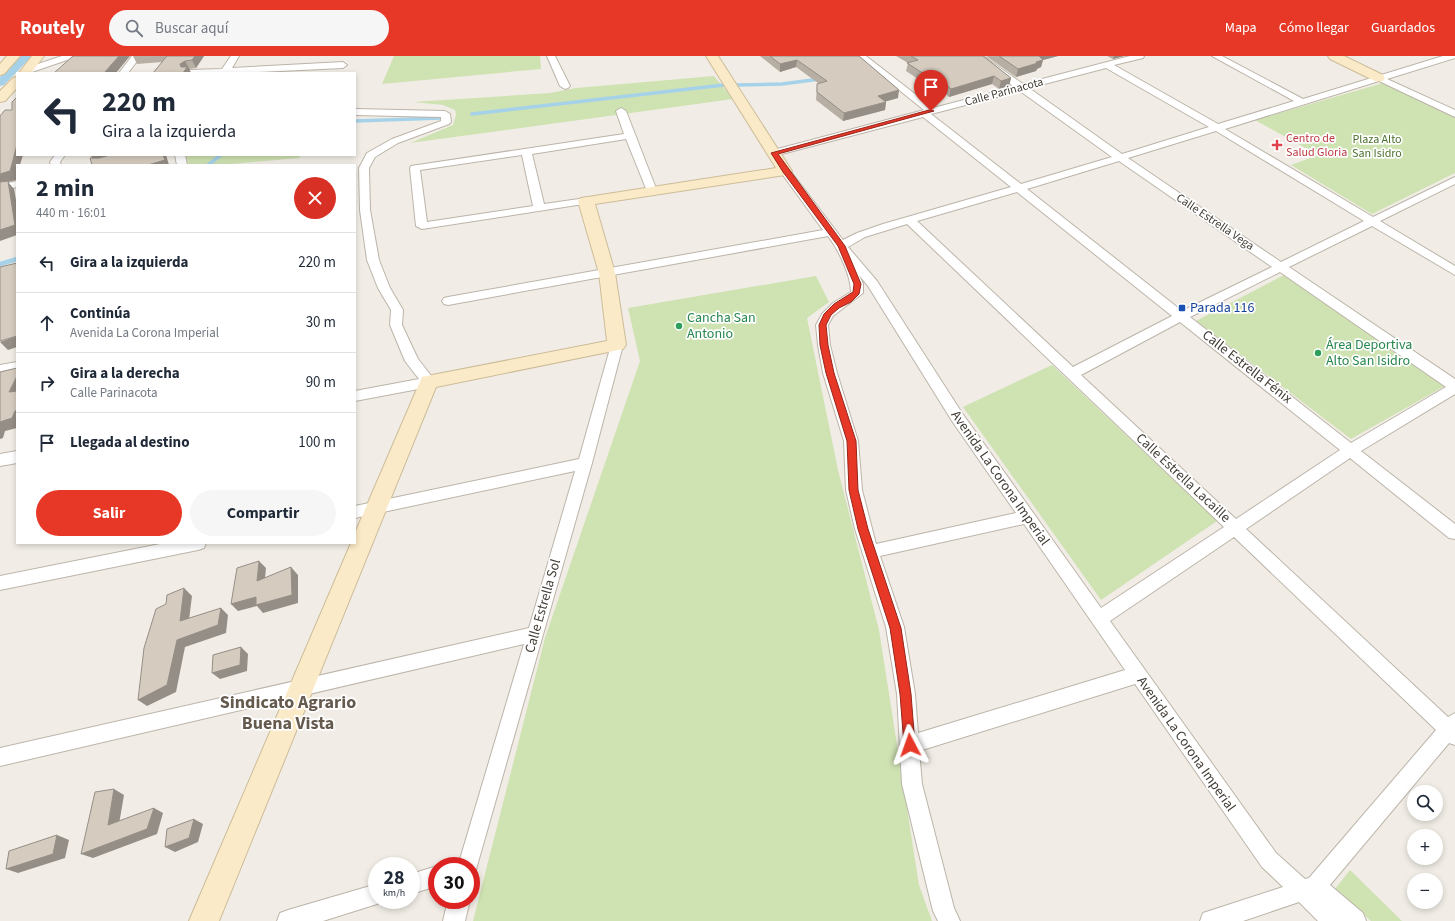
<!DOCTYPE html>
<html lang="es">
<head>
<meta charset="utf-8">
<style>
	:root { --surface:#fff; --page:#f6f6f7; --text:#1f2937; --muted:#747a83; --line:#e0e1e3; --accent:#e73827 }
	body { margin:0; font-family:"Source Sans 3",sans-serif; background:var(--page); color:var(--text); height:100vh; display:flex; flex-direction:column; font-size:15px; white-space:nowrap }
	* { box-sizing:border-box; margin:0 }
	p { font-size:13px; color:var(--muted) }
	.icon { flex:none; width:22px; height:22px; fill:none; stroke:currentColor; stroke-width:2; stroke-linecap:round; stroke-linejoin:round }
	.map { position:relative; flex:1; overflow:hidden }
	.sheet { position:absolute; left:16px; top:108px; width:340px; height:380px; display:flex; flex-direction:column; background:var(--surface); border-radius:0px; box-shadow:0 2px 6px #0003 }
	.sheet>* { flex:none }
	.guide { position:absolute; left:16px; top:16px; width:340px; height:84px; border-radius:0px; box-shadow:0 2px 6px #0003; background:#fff; color:var(--text); overflow:hidden }
	.fabs { position:absolute; left:1407px; top:729px; display:grid; gap:8px }
	.fabs a { display:grid; place-items:center; width:36px; height:36px; border-radius:50%; background:var(--surface); box-shadow:0 2px 6px #0003; font-size:20px }
	.speed { position:absolute; left:368px; top:801px; display:flex; gap:8px; font-size:20px; font-weight:700; text-align:center }
	.speed>* { display:grid; place-content:center; width:52px; height:52px; border-radius:50%; background:var(--surface); box-shadow:0 2px 6px #0003; line-height:1 }
	.speed small { font-size:10px; font-weight:400 }
	.speed .limit { border:6px solid #d22; background:#fff; color:#111 }
	.pin { position:absolute; display:grid; place-items:center; width:34px; height:34px; color:#fff; margin:-41px -17px; border-radius:50% 50% 50% 0; rotate:-45deg; box-shadow:0 0 4px #0007 }
	.pin .icon { rotate:45deg }
	.me { position:absolute; width:44px; margin:-22px; rotate:356deg; stroke-linejoin:round; filter:drop-shadow(0 0 3px #0008) }
	.turn { display:flex; align-items:center; gap:14px; height:84px; padding:0 20px; font-size:18px }
	.turn .icon { width:52px; height:52px; stroke-width:2.5 }
	.turn b { display:block; font-size:28px; line-height:34px }
	.round { display:grid; place-items:center; flex:none; width:42px; height:42px; border-radius:21px; background:var(--page) }
	.summary { display:flex; align-items:center; justify-content:space-between; height:68px; padding:0 20px }
	h1 { font-size:24px; font-weight:700; line-height:30px }
	.action { display:flex; gap:8px; margin-top:auto; padding:8px 20px }
	.action a { flex:1; height:46px; border-radius:24px; background:var(--accent); color:#fff; font-size:16px; font-weight:700; line-height:46px; text-align:center }
	.action a+a { background:var(--page); color:var(--text) }
	ul { padding:0; list-style:none }
	li { display:flex; align-items:center; gap:12px; height:60px; padding:0 20px; border-top:1px solid var(--line) }
	li div { flex:1 }
	li b { display:block; font-size:15px }
	li em { font-style:normal }
	header { display:flex; align-items:center; gap:24px; box-sizing:border-box; height:56px; padding:0 20px; background:var(--accent); color:#fff }
	header strong { font-size:19px }
	nav { display:flex; gap:22px; margin-inline-start:auto; font-size:14px }
	.search { width:280px; height:36px; background:var(--page); display:flex; align-items:center; gap:10px; box-sizing:border-box; padding:0 14px; border-radius:22px; color:var(--muted); font-size:15px }
	.map>svg:first-child { display:block }
</style>
</head>
<body>
<header>
<strong>Routely</strong>
<div class="search"><svg class="icon" aria-label="search" viewBox="0 0 24 24"><circle cx="10" cy="10" r="6"/><path d="M15 15l6 6"/></svg>Buscar aquí</div>
<nav><a>Mapa</a><a>Cómo llegar</a><a>Guardados</a></nav>
</header>
<div class="map">
<svg width="1455" height="865" viewBox="0 0 1455 865">
	<rect width="100%" height="100%" fill="#f1ede6"/>
	<!-- green -->
	<g fill="#cfe2b2">
		<polygon points="394,0 540,0 541,13 382,28"/>
		<polygon points="714,20 733,43 410,87 453,69 456,59 455,54 443,49 413,46 550,37 576,32"/>
		<polygon points="1383,27 1455,61 1455,117 1372,158 1291,109 1318,99 1255,64"/>
		<polygon points="185,99 301,99 299,102 220,109 189,109"/>
		<polygon points="1284,219 1445,330 1351,383 1196,265"/>
		<polygon points="816,220 829,246 807,262 838,414 879,574 919,829 932,865 473,865 545,582 640,305 628,252"/>
		<polygon points="1052,309 1217,465 1101,544 963,351"/>
		<polygon points="1350,814 1402,865 1371,865 1335,833"/>
	</g>
	<g fill="none" stroke-linecap="round" stroke-linejoin="round">
		<!-- stream-far1 -->
		<g stroke="#a6d2e9" stroke-width="3.5">
			<polyline points="737,29 782,28 820,23"/>
			<polyline points="472,58 724,29"/>
			<polyline points="355,65 442,62"/>
			<polyline points="208,109 221,99"/>
		</g>
		<!-- stream -->
		<polyline stroke="#a6d2e9" stroke-width="4.5" points="0,208 17,203"/>
		<!-- canal -->
		<polygon fill="#a6d2e9" fill-rule="evenodd" points="21,0 32,0 4,29 0,30 0,21"/>
		<!-- street casing -->
		<g stroke="#bcb4a9" stroke-width="2">
			<g id="street">
				<polygon points="62,0 74,0 73,2 29,17 23,17 22,15 23,13"/>
				<polygon points="132,0 141,0 128,17 119,17"/>
				<polygon points="231,0 239,0 232,12 343,6 347,9 343,12 240,17 185,17 189,14 222,13"/>
				<polygon points="547,0 555,0 570,30 568,32 565,33 560,30"/>
				<path d="M 857,0 L 866,0 L 933,52 L 1014,31 L 973,0 L 983,0 L 1023,28 L 1130,0 L 1144,0 L 1143,2 L 1114,9 L 1218,68 L 1294,45 L 1212,0 L 1222,0 L 1303,43 L 1443,0 L 1455,0 L 1455,2 L 1387,23 L 1455,54 L 1455,61 L 1379,25 L 1225,73 L 1373,161 L 1455,121 L 1455,128 L 1380,165 L 1455,210 L 1455,219 L 1372,170 L 1289,211 L 1455,323 L 1455,338 L 1361,395 L 1455,468 L 1455,483 L 1449,482 L 1350,402 L 1246,473 L 1448,661 L 1455,657 L 1455,689 L 1449,687 L 1330,829 L 1363,857 L 1366,865 L 1318,865 L 1299,846 L 1243,865 L 1200,865 L 1203,857 L 1283,831 L 1262,811 L 1135,628 L 919,695 L 922,728 L 954,852 L 960,865 L 938,865 L 933,855 L 902,728 L 897,638 L 886,571 L 855,473 L 846,434 L 844,385 L 823,317 L 818,289 L 816,269 L 822,258 L 833,247 L 851,236 C 851,219 838,193 828,180 L 448,249 L 444,248 L 442,245 L 444,242 L 448,241 L 823,174 L 780,115 L 785,112 L 789,113 L 843,184 L 857,177 L 883,168 L 1011,131 L 923,61 L 778,99 L 770,99 L 769,97 L 770,95 L 924,54 ZM 1106,12 L 1209,71 L 1122,98 L 1029,32 ZM 1020,35 L 1112,101 L 1021,128 L 931,58 ZM 1216,75 L 1364,165 L 1281,206 L 1128,102 ZM 1119,105 L 1272,211 L 1182,255 L 1027,133 ZM 1017,136 L 1172,260 L 1073,311 L 917,165 ZM 907,168 L 1224,471 L 1101,552 L 962,357 L 877,225 L 848,191 L 865,181 ZM 1280,216 L 1446,331 L 1351,387 L 1190,261 ZM 859,219 L 868,230 L 952,365 L 1016,457 L 876,488 L 862,434 L 858,385 L 837,317 L 830,289 L 828,269 L 833,260 L 863,237 L 863,228 ZM 1180,266 L 1340,394 L 1236,463 L 1081,319 ZM 1024,468 L 1125,614 L 918,677 L 915,638 L 904,571 L 880,500 ZM 1234,481 L 1436,674 L 1309,822 L 1305,823 L 1276,797 L 1110,565 Z"/>
				<path d="M 621,52 L 626,55 L 657,135 L 656,137 L 652,138 L 647,135 L 626,83 L 532,98 L 544,148 L 586,142 L 591,145 L 590,147 L 422,173 L 416,170 L 410,112 L 411,110 L 624,78 L 616,55 ZM 522,99 L 533,150 L 427,166 L 420,114 Z"/>
				<polygon points="355,53 445,55 450,58 451,66 449,68 398,87 375,101 369,112 370,154 379,204 390,232 403,254 402,269 418,303 436,326 434,329 429,331 355,345 355,335 419,323 405,305 390,269 391,254 378,232 367,204 360,154 359,112 367,97 392,83 441,65 441,61 355,59"/>
				<polygon points="55,99 65,99 60,106 61,109 51,109 50,106"/>
				<polygon points="175,99 185,99 187,109 177,109"/>
				<polygon points="17,125 17,131 0,135 0,129"/>
				<polygon points="617,285 622,286 623,289 592,407 475,817 471,819 471,810 458,810 524,588 0,710 0,692 529,572 575,415 355,462 355,450 579,403 611,289 612,286"/>
				<polygon points="17,306 17,316 0,319 0,309"/>
				<polygon points="17,395 17,407 0,410 0,398"/>
				<polygon points="165,487 206,487 204,492 198,494 0,534 0,520"/>
				<polygon points="437,810 437,830 411,838 411,818"/>
				<polygon points="377,828 377,844 385,844 377,848 323,865 277,865 280,857 288,854"/>
				<polygon points="448,844 470,844 465,865 443,865"/>
			</g>
		</g>
		<!-- secondary casing -->
		<g stroke="#cdbc99" stroke-width="2">
			<g id="secondary">
				<polygon points="7,0 20,0 4,18 0,19 0,8"/>
				<polygon points="32,0 44,0 31,17 19,17"/>
				<polygon points="706,0 718,0 792,115 790,118 785,119 595,148 615,217 626,289 623,293 436,331 219,865 189,865 351,487 355,487 355,477 422,321 607,285 599,217 578,145 581,142 776,112"/>
				<polygon points="1328,0 1344,0 1383,19 1385,22 1383,25 1375,25 1330,3"/>
				<polygon points="17,21 17,32 5,45 0,46 0,35 13,22"/>
			</g>
		</g>
		<!-- street -->
		<use href="#street" fill="#fff" fill-rule="evenodd"/>
		<!-- secondary -->
		<use href="#secondary" fill="#faeac7" fill-rule="evenodd"/>
	</g>
	<!-- wall -->
	<g fill="#b7afa4">
		<polygon points="133,0 204,0 196,12 189,13 191,17 153,17 162,6 137,8"/>
		<polygon points="760,0 859,0 898,42 886,45 885,54 843,65 816,44 817,28 818,27 796,11 780,16"/>
		<polygon points="896,0 983,0 1011,22 1009,30 999,33 992,28 949,41 938,31 933,33 906,15 908,7"/>
		<polygon points="986,0 1058,0 1043,4 1041,11 1037,13 1036,15 1016,21"/>
		<polygon points="1107,0 1124,0 1113,3"/>
	</g>
	<!-- shaded-wall -->
	<g fill="#958e86">
		<polygon points="119,0 130,0 116,17 104,17"/>
		<polygon points="195,0 204,0 196,12 192,4"/>
		<polygon points="1039,0 1058,0 1043,4 1041,11 1037,13 1036,15 1016,21 1018,13"/>
		<polygon points="1114,0 1124,0 1113,3"/>
		<polygon points="797,4 796,11 780,16 780,8"/>
		<polygon points="185,5 189,12 191,17 183,17 180,8"/>
		<polygon points="994,20 992,28 949,41 951,33"/>
		<polygon points="1011,22 1009,30 999,33 1001,25"/>
		<polygon points="939,23 938,31 933,33 935,25"/>
		<polygon points="899,34 898,42 877,48 878,40"/>
		<polygon points="886,46 885,54 843,65 844,57"/>
		<polygon points="17,89 17,99 23,99 20,109 17,109 16,124 8,126 14,133 17,150 17,179 0,185 0,118"/>
		<polygon points="90,99 112,99 94,104"/>
		<polygon points="163,99 166,99 169,109 148,109"/>
		<polygon points="17,280 17,291 8,294 0,286"/>
		<polygon points="17,320 17,344 9,336"/>
		<polygon points="17,354 17,372 5,375 3,382 0,383 0,366 15,355"/>
		<polygon points="259,505 266,512 264,533 257,525"/>
		<polygon points="291,511 298,519 298,547 263,557 257,550 238,555 231,548"/>
		<polygon points="184,532 192,540 188,572 180,565"/>
		<polygon points="221,552 228,559 226,577 185,591 176,636 147,650 138,644 177,584"/>
		<polygon points="241,591 248,598 247,615 220,623 212,617"/>
		<polygon points="114,733 124,739 118,774 108,769"/>
		<polygon points="154,752 163,757 157,778 93,802 81,798"/>
		<polygon points="194,763 203,768 198,786 175,796 165,791"/>
		<polygon points="57,779 69,784 65,802 18,817 6,813"/>
	</g>
	<!-- building -->
	<g fill="#d5cbbf" stroke="#958e86">
		<polygon points="73,0 119,0 104,17 54,17"/>
		<polygon points="167,0 195,0 192,4 185,5 180,8 181,11 187,11 183,17 153,17"/>
		<polygon points="770,0 859,0 899,34 878,40 886,46 844,57 817,36 817,28 827,25 797,4 780,8"/>
		<polygon points="911,0 983,0 1011,22 1001,25 994,20 951,33 939,23 935,25 907,7 918,4"/>
		<polygon points="999,0 1040,0 1039,0 1043,4 1036,6 1038,7 1018,13"/>
		<polygon points="17,41 17,89 10,115 0,118 0,60 5,54 12,54 12,46"/>
		<polygon points="110,99 163,99 165,104 148,109 92,109 90,102 99,102"/>
		<polygon points="8,125 15,169 0,174 0,126"/>
		<polygon points="17,207 17,280 0,285 0,211"/>
		<polygon points="17,312 17,320 9,336 17,335 17,354 15,355 12,362 0,366 0,316"/>
		<polygon points="259,505 257,525 291,511 292,539 256,549 256,541 231,548 237,512"/>
		<polygon points="184,532 180,565 221,552 218,569 177,584 167,629 138,644 144,592 156,553 166,548 167,539"/>
		<polygon points="241,591 240,609 212,617 213,599"/>
		<polygon points="114,733 108,769 154,752 147,773 81,798 95,736"/>
		<polygon points="194,763 189,782 165,791 167,773"/>
		<polygon points="57,779 53,798 6,813 9,795"/>
	</g>
	<!-- route -->
	<polygon fill="#e73827" stroke="#962419" points="929,54 934,55 778,98 845,190 861,228 859,238 851,246 839,252 831,259 826,269 828,289 834,317 856,385 858,434 868,473 901,572 911,638 915,689 914,693 910,695 906,693 904,689 900,638 890,572 858,473 849,434 847,385 826,317 820,289 819,269 824,258 834,248 853,236 854,228 838,190 783,116 771,97"/>
	<!-- markers -->
	<path fill="#e0444e" stroke="#fff" stroke-width="1.5" d="M1275 83h4v4h4v4h-4v4h-4v-4h-4v-4h4z"/>
	<rect fill="#1a4fb4" stroke="#fff" stroke-width="1.5" x="1178" y="248" width="8" height="8" rx="2"/>
	<g fill="#2e9e5b" stroke="#fff" stroke-width="1.5">
		<circle cx="679" cy="270" r="4"/>
		<circle cx="1318" cy="297" r="4"/>
	</g>
	<g text-anchor="middle" dominant-baseline="central" stroke-width="3.5" stroke-linejoin="round" paint-order="stroke">
		<!-- far-street labels -->
		<g font-size="12" fill="#433d36" stroke="#fff">
			<text transform="translate(1004 36) rotate(-15)">Calle Parinacota</text>
			<text transform="translate(1215 166) rotate(34)">Calle Estrella Vega</text>
		</g>
		<!-- far-health labels -->
		<g font-size="12" fill="#be3a42" stroke="#fff" text-anchor="start">
			<text x="1286" y="82">Centro de<tspan x="1286" dy="14">Salud Gloria</tspan></text>
		</g>
		<!-- far-park labels -->
		<g font-size="12" fill="#4b702e" stroke="#fff">
			<text x="1377" y="83">Plaza Alto<tspan x="1377" dy="14">San Isidro</tspan></text>
		</g>
		<!-- transit labels -->
		<g font-size="14" fill="#164399" stroke="#fff" text-anchor="start">
			<text x="1190" y="252">Parada 116</text>
		</g>
		<!-- leisure labels -->
		<g font-size="14" fill="#27864d" stroke="#fff" text-anchor="start">
			<text x="687" y="262">Cancha San<tspan x="687" dy="16">Antonio</tspan></text>
			<text x="1326" y="289">Área Deportiva<tspan x="1326" dy="16">Alto San Isidro</tspan></text>
		</g>
		<!-- street labels -->
		<g font-size="14" fill="#433d36" stroke="#fff">
			<text transform="translate(1247 311) rotate(38)">Calle Estrella Fénix</text>
			<text transform="translate(1000 422) rotate(55)">Avenida La Corona Imperial</text>
			<text transform="translate(1183 422) rotate(43)">Calle Estrella Lacaille</text>
			<text transform="translate(543 550) rotate(-74)">Calle Estrella Sol</text>
			<text transform="translate(1186 688) rotate(55)">Avenida La Corona Imperial</text>
		</g>
		<!-- near-neighbourhood labels -->
		<g font-size="18" font-weight="bold" fill="#655a4e" stroke="#fff">
			<text x="288" y="646">Sindicato Agrario<tspan x="288" dy="21">Buena Vista</tspan></text>
		</g>
	</g>
</svg>
<div class="fabs">
<a><svg class="icon" aria-label="search" viewBox="0 0 24 24"><circle cx="10" cy="10" r="6"/><path d="M15 15l6 6"/></svg></a>
<a>+</a>
<a>−</a>
</div>
<div class="speed"><div>28<small>km/h</small></div><div class="limit">30</div></div>
<div class="pin" style="left:931px;top:55px;background:#d93025"><svg class="icon" aria-label="arrive" viewBox="0 0 24 24"><path d="M6 21V4h12l-3 4 3 4H6"/></svg></div>
<svg class="me" style="left:910px;top:689px" viewBox="-20 -20 40 40"><path d="M0-17L14 15 0 8-14 15z" fill="#e73827" stroke="#fff" stroke-width="4"/></svg>
<div class="guide">
<div class="turn"><svg class="icon" aria-label="left" viewBox="0 0 24 24"><path d="M17 20v-9H6M10 6l-5 5 5 5"/></svg><div><b>220 m</b>Gira a la izquierda</div></div>
</div>
<section class="sheet">
<div class="summary"><div><h1>2 min</h1><p>440 m · 16:01</p></div><a class="round" style="background:#d93025;color:#fff"><svg class="icon" aria-label="close" viewBox="0 0 24 24"><path d="M6 6l12 12M18 6L6 18"/></svg></a></div>
<ul>
<li><svg class="icon" aria-label="left" viewBox="0 0 24 24"><path d="M17 20v-9H6M10 6l-5 5 5 5"/></svg><div><b>Gira a la izquierda</b></div><em>220 m</em></li>
<li><svg class="icon" aria-label="ahead" viewBox="0 0 24 24"><path d="M12 20V5M6 11l6-6 6 6"/></svg><div><b>Continúa</b><p>Avenida La Corona Imperial</p></div><em>30 m</em></li>
<li><svg class="icon" aria-label="right" viewBox="0 0 24 24"><path d="M7 20v-9h11M14 6l5 5-5 5"/></svg><div><b>Gira a la derecha</b><p>Calle Parinacota</p></div><em>90 m</em></li>
<li><svg class="icon" aria-label="arrive" viewBox="0 0 24 24"><path d="M6 21V4h12l-3 4 3 4H6"/></svg><div><b>Llegada al destino</b></div><em>100 m</em></li>
</ul>
<div class="action"><a>Salir</a><a>Compartir</a></div>
</section>
</div>
</body>
</html>
